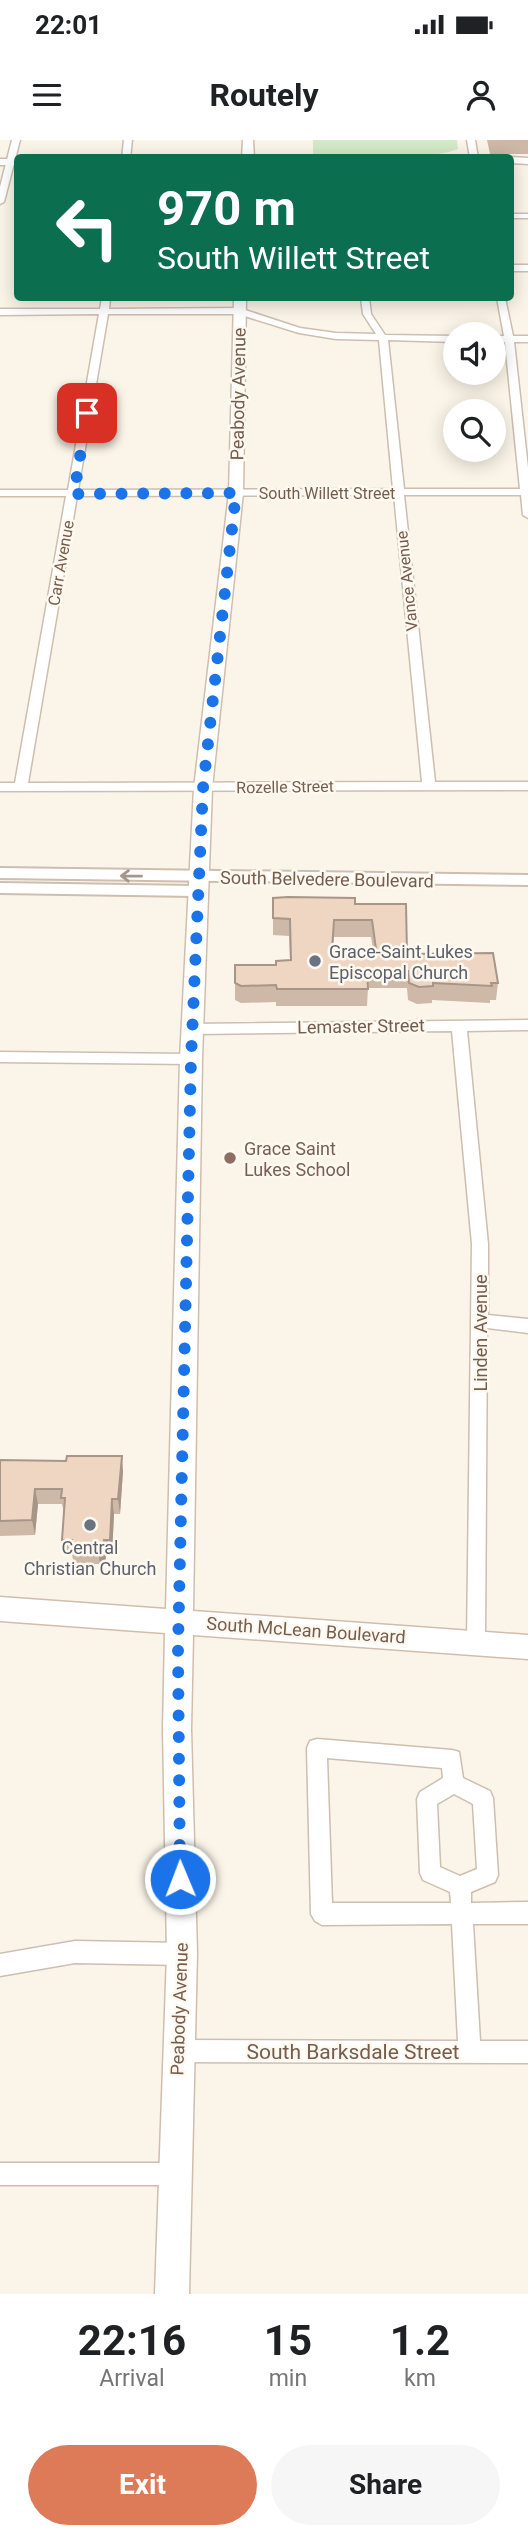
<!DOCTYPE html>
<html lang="en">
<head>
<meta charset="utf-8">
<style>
	:root { --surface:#fff; --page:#f6f6f6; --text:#202124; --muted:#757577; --accent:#dd7a57 }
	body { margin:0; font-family:Roboto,sans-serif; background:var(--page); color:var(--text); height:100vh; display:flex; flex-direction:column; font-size:26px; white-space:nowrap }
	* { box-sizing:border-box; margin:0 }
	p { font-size:23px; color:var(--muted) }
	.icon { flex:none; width:38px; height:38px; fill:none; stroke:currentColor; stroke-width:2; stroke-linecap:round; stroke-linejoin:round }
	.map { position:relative; height:2154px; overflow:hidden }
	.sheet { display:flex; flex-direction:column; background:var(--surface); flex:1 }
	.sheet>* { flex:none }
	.banner { position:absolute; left:14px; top:14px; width:500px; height:147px; border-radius:7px; box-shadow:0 4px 18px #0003; background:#0b6e4f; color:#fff; overflow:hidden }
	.tools { position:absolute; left:443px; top:182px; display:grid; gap:14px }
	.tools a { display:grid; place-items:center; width:63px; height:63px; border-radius:50%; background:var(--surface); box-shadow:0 4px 18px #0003; font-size:35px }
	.pin { position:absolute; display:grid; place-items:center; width:60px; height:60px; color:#fff; margin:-30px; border-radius:14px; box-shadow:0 4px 10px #0006 }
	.me { position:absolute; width:77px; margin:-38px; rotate:359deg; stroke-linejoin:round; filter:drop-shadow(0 0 5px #0008) }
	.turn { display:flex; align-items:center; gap:24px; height:147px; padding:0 28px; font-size:32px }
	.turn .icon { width:91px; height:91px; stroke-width:2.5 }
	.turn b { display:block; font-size:49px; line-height:60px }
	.eta { display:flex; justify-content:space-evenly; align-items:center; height:119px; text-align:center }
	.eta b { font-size:42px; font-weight:700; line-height:49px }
	.cta { display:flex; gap:14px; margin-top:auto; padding:14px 28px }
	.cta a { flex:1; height:80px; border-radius:42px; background:var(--accent); color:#fff; font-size:28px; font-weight:700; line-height:80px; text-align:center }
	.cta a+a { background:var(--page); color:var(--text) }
	.status { display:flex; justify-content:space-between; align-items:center; height:49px; padding:0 35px; background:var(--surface); direction:ltr }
	.status svg { height:19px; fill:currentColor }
	header { display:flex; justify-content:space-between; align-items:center; height:91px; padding:0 28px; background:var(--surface); font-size:32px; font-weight:700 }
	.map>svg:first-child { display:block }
</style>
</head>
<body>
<div class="status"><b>22:01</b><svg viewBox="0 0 49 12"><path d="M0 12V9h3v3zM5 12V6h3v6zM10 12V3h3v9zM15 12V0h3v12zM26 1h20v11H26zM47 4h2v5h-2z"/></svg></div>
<header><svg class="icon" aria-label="menu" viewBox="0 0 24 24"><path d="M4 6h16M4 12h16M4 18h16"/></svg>Routely<svg class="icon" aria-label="person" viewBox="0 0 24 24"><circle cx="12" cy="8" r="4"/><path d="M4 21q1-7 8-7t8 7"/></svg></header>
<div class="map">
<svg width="528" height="2154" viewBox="0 0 528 2154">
	<rect width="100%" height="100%" fill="#fbf5e9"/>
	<!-- green -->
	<path fill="#d4e9c8" d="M 313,0 L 457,0 L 458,9 C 430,21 348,15 313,15 Z"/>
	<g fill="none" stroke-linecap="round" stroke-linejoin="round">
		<!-- minor casing -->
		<g stroke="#cdbeb0" stroke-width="3">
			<g id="minor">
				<polygon points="12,0 20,0 4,62 0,64 0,47"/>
				<polygon points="124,0 132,0 130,18 122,18"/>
				<polygon points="467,0 475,0 478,18 470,18"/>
				<rect x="511" y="74" width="17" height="4"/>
				<rect x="511" y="125" width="17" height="6"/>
				<path d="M 102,158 L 110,158 L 109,169 L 239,168 L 300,188 L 336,193 L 376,194 L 363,174 L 361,158 L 369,158 L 371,174 L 385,195 L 455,196 L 455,202 L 388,200 L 404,349 L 520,349 L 505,202 L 494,202 L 494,196 L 504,196 L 497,158 L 505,158 L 513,196 L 528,196 L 528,202 L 514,202 L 528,328 L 528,378 L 523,375 L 521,355 L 404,355 L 435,642 L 528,642 L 528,650 L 0,651 L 0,643 L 15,643 L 66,356 L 0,356 L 0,350 L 68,350 L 99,174 L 0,175 L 0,169 L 100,169 ZM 108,174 L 238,174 L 299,193 L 336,199 L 379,200 L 393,349 L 78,350 ZM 394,355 L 422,642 L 28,643 L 77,356 Z"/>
				<polygon points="528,880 528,890 467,891 488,1104 488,1175 528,1179 528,1193 487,1188 485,1503 483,1509 476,1512 469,1509 467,1503 472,1104 452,891 194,894 187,889 194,884"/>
				<polygon points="0,912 191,914 198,919 191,924 0,922"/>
				<path d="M 317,1599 L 452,1610 L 459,1612 L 463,1638 L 490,1651 L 493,1658 L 498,1735 L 495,1742 L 471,1752 L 471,1763 L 528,1762 L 528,1784 L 473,1784 L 480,1901 L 528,1901 L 528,1923 L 177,1922 L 169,1919 L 166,1911 L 169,1903 L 177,1900 L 458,1901 L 452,1784 L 322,1785 L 315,1781 L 311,1774 L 307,1608 L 310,1601 ZM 327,1618 L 442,1628 L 443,1638 L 420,1652 L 417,1659 L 420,1733 L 423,1740 L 450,1752 L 451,1763 L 332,1763 ZM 454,1654 L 473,1664 L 477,1729 L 460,1736 L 440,1727 L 437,1664 Z"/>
				<polygon points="75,1801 182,1803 190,1806 193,1814 190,1822 182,1825 75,1823 0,1836 0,1814"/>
				<polygon points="0,2023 176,2023 184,2026 187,2034 184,2042 176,2045 0,2045"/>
			</g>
		</g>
		<!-- tertiary casing -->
		<g stroke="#cdbeb0" stroke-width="4">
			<g id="tertiary">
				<polygon points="0,728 528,735 528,745 0,738"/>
				<polygon points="0,743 194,746 202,751 194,756 0,753"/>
			</g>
		</g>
		<!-- secondary casing -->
		<g stroke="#d0bead" stroke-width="3">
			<g id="secondary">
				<polygon points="243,0 253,0 254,18 242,18"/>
				<polygon points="511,17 528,18 528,24 511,23 511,18 508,18"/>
				<rect x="0" y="19" width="18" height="6"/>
				<polygon points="234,158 246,158 243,353 212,648 202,919 193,1471 528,1495 528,1519 193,1495 191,1589 197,1814 189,2154 155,2154 167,1814 163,1589 165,1493 0,1481 0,1457 166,1469 180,919 194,648 229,353"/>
			</g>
		</g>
		<!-- minor -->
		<use href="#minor" fill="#fff" fill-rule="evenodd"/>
		<!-- tertiary -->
		<use href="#tertiary" fill="#fff" fill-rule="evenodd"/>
		<!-- secondary -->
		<use href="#secondary" fill="#fff" fill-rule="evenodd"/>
	</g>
	<!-- wall -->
	<g fill="#ceb8a8" fill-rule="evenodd">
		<polygon points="487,0 528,0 528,14 490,14"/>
		<path d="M 273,758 L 355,764 L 407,814 L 498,843 L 496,860 L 490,860 L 490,863 L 432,860 L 432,863 L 417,864 L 408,860 L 407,848 L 368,848 L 367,866 L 276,866 L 276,862 L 241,863 L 235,860 L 235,825 L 276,825 L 290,820 L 289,796 L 273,795 ZM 334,797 L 371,797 L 373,809 L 333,810 Z"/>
		<polygon points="0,1320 66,1321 123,1331 120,1374 114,1374 112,1415 106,1415 106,1421 100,1424 74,1424 72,1415 64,1415 62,1400 64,1373 62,1364 38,1364 35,1395 0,1396"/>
	</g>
	<!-- shaded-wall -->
	<g fill="#a79688">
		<polygon points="122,1316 123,1331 120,1374 118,1359"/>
		<polygon points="35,1349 38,1364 35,1395 32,1380"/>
		<polygon points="112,1359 114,1374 112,1415 110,1400"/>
		<polygon points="104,1400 106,1421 100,1424 98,1409"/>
	</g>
	<!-- building -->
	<g fill="#efd6c3" stroke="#a79688" stroke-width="2" fill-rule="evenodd">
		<path d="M 288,757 L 355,758 L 355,764 L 406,764 L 407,814 L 493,813 L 498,843 L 491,843 L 492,846 L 433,843 L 433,846 L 419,847 L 409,843 L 408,831 L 367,831 L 368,849 L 277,849 L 276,845 L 241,846 L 235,843 L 235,825 L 276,825 L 276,821 L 291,820 L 290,779 L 273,778 L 273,758 ZM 334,780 L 372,780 L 376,809 L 332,810 Z"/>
		<polygon points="67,1316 122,1316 118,1359 112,1359 110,1400 104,1400 104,1406 98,1409 71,1409 72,1400 62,1400 65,1358 61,1358 62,1349 35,1349 32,1380 0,1381 0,1320 66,1321"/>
	</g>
	<!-- one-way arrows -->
	<defs><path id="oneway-shaft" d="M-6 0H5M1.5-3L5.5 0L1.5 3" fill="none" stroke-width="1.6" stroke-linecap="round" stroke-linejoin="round" transform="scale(1.75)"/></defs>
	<use stroke="#a5968c" href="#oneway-shaft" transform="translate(131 736) rotate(-179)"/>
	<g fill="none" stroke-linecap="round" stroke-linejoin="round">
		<!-- route -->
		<polyline stroke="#1a73e8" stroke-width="12" stroke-dasharray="0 21.6" points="87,273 74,354 236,353 203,648 191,919 178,1508 180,1739"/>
	</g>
	<!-- markers -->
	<g fill="#6b7280" stroke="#fef9f0" stroke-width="2.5">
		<circle cx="315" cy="821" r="7"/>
		<circle cx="90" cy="1385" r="7"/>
	</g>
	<circle fill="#8d6e63" stroke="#fef9f0" stroke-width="2.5" cx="230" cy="1018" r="7"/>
	<g text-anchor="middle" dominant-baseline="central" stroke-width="5" stroke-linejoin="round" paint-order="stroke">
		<!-- far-street labels -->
		<g font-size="16" fill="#755d4e" stroke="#fef9f0">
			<text x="327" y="353">South Willett Street</text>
			<text transform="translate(61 423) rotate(-80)">Carr Avenue</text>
			<text transform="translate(407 441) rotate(-96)">Vance Avenue</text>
			<text transform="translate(285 647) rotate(-1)">Rozelle Street</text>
		</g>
		<!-- street labels -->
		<g font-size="18" fill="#755d4e" stroke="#fef9f0">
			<text transform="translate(238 254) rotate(-89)">Peabody Avenue</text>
			<text transform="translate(327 739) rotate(1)">South Belvedere Boulevard</text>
			<text transform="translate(361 886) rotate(-1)">Lemaster Street</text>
			<text transform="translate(480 1193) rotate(-90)">Linden Avenue</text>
			<text transform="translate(306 1490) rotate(4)">South McLean Boulevard</text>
			<text transform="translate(179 1869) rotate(-88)">Peabody Avenue</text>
		</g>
		<!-- worship labels -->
		<g font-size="18" fill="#5b616d" stroke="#fef9f0" text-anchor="start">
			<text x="329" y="811">Grace-Saint Lukes<tspan x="329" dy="21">Episcopal Church</tspan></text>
			<text x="90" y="1407" text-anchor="middle">Central<tspan x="90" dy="21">Christian Church</tspan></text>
		</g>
		<!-- education labels -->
		<g font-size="18" fill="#785e54" stroke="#fef9f0" text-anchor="start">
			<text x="244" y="1008">Grace Saint<tspan x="244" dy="21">Lukes School</tspan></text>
		</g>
		<!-- near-street labels -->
		<g font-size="21" fill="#755d4e" stroke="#fef9f0">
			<text x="353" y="1912">South Barksdale Street</text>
		</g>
	</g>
</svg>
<div class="tools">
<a><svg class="icon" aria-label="sound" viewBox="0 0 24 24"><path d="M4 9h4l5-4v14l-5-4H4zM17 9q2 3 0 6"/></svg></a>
<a><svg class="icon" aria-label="search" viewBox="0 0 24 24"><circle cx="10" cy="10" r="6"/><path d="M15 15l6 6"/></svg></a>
</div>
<div class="pin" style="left:87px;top:273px;background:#d93025"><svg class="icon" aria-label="arrive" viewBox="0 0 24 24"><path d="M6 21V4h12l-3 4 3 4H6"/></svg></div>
<svg class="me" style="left:180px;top:1739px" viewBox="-20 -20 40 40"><circle r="17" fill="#1a73e8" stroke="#fff" stroke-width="3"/><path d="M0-11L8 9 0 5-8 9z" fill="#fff"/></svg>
<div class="banner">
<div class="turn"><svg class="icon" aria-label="left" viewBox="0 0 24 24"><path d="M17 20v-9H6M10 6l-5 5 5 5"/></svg><div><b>970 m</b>South Willett Street</div></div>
</div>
</div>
<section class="sheet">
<div class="eta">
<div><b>22:16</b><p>Arrival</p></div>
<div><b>15</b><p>min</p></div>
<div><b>1.2</b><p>km</p></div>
</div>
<div class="cta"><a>Exit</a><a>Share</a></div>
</section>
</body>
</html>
